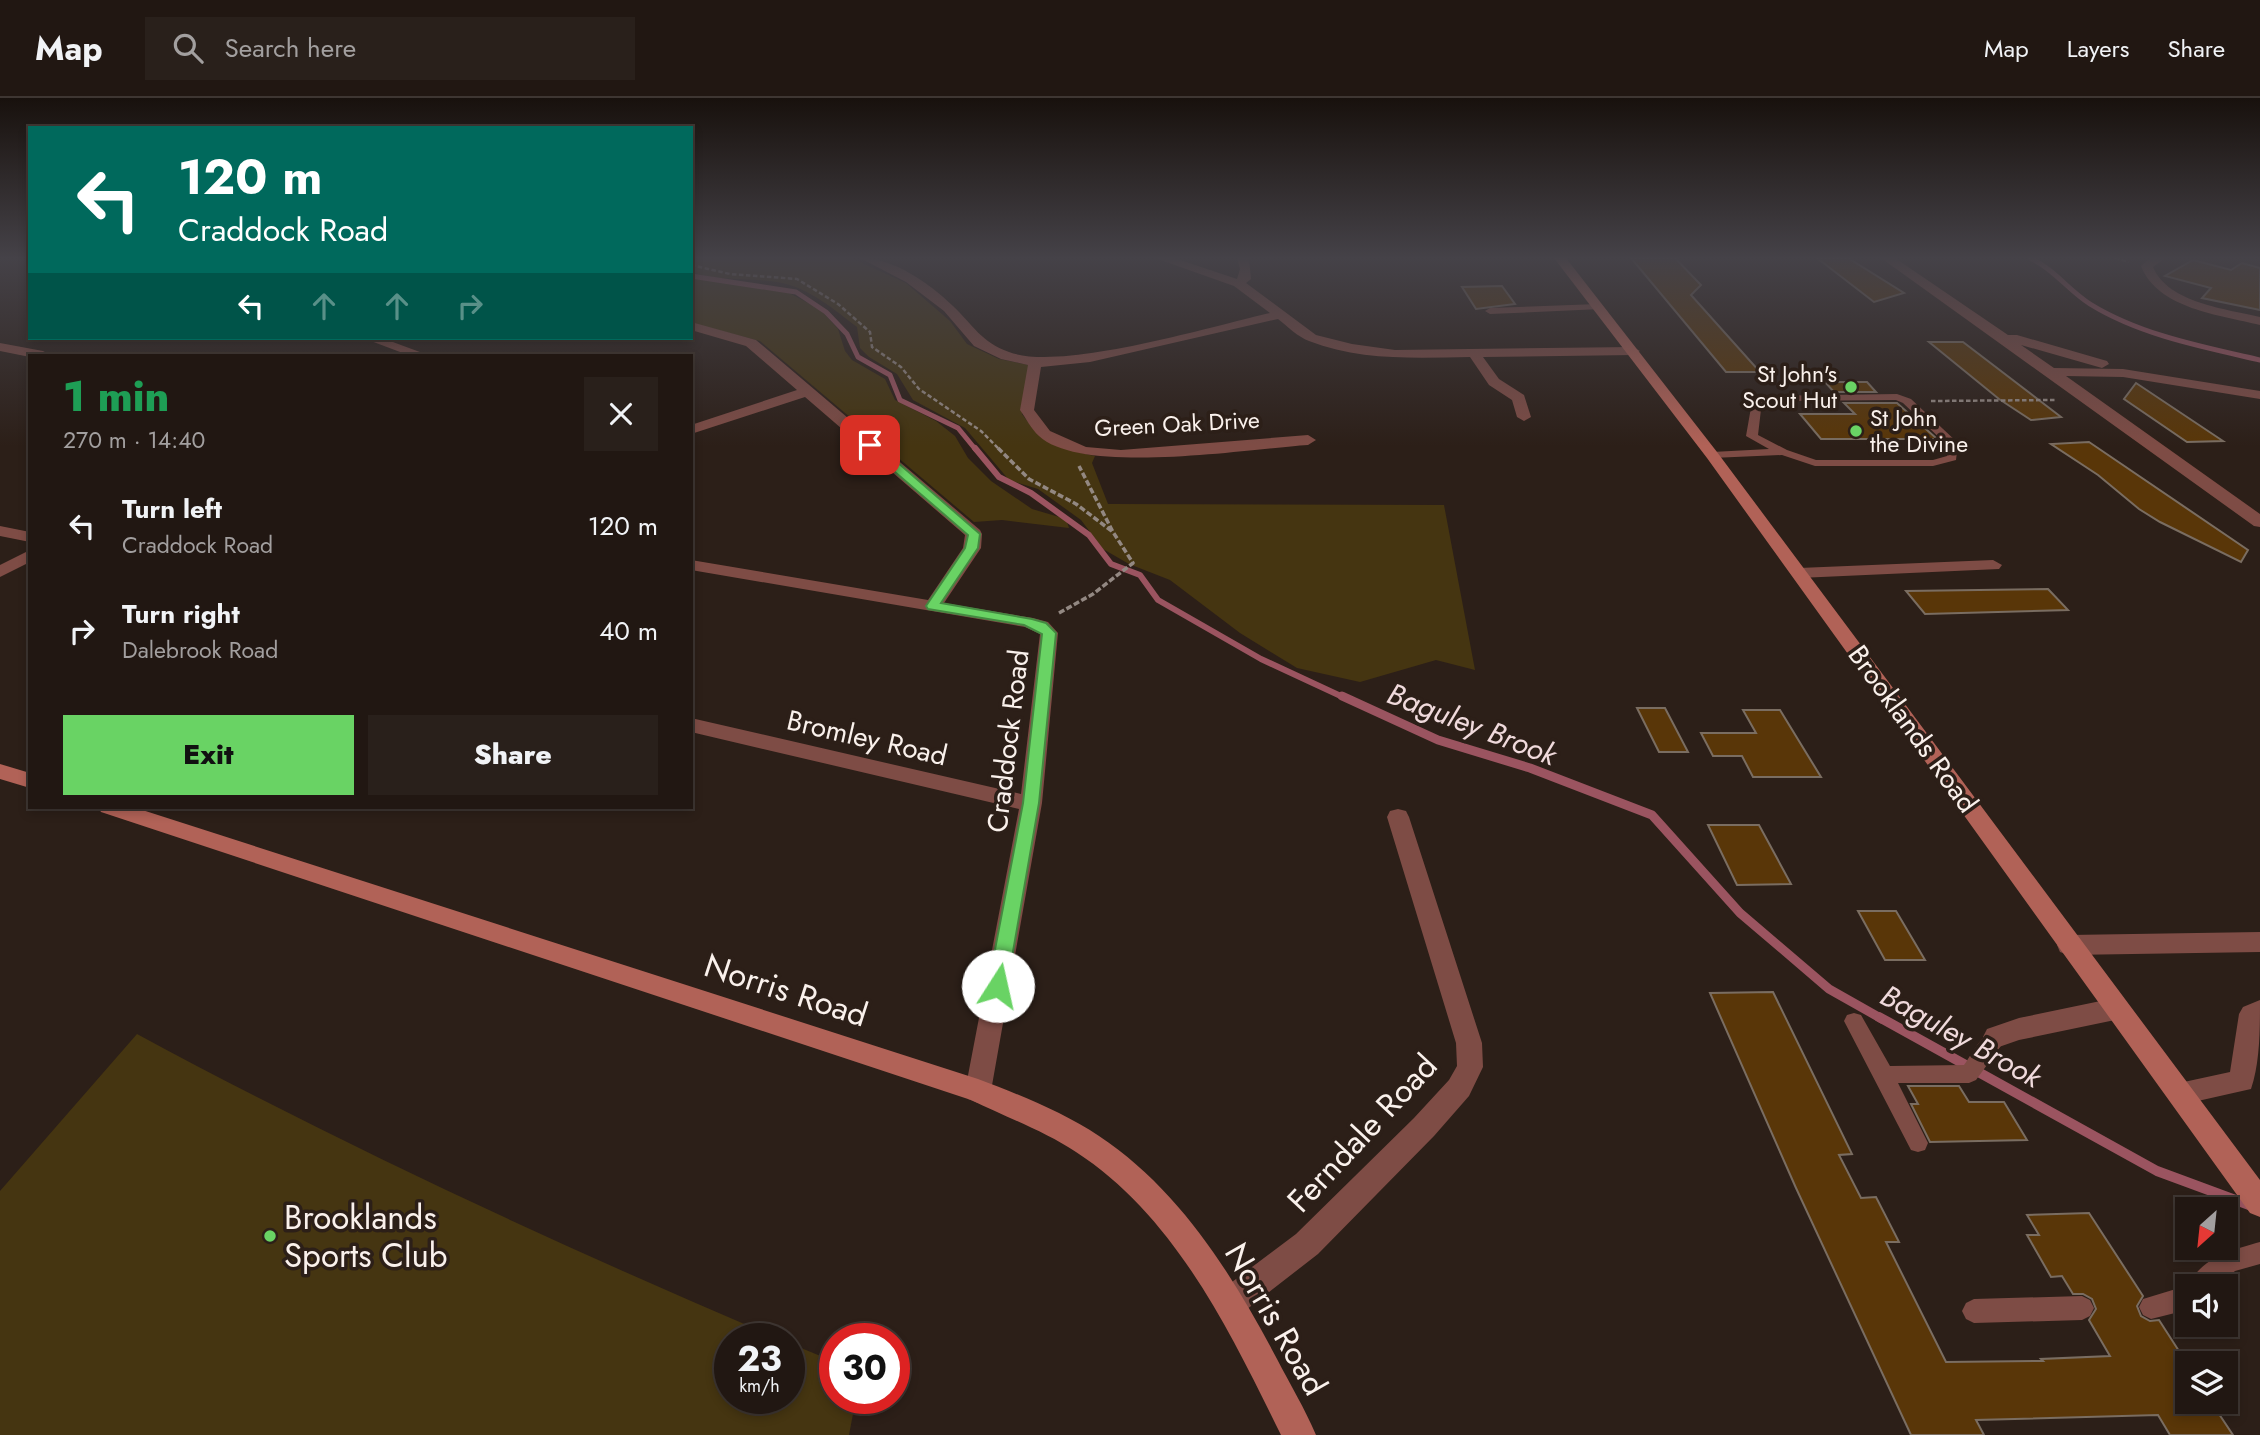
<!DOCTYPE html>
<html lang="en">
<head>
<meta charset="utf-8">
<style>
	:root { --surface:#211712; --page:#29201b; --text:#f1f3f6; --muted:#a29f9f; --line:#3e3632; --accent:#69d364 }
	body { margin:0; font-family:Jost,sans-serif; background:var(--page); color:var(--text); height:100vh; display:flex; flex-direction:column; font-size:26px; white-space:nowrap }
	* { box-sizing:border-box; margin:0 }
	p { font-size:23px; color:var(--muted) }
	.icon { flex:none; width:38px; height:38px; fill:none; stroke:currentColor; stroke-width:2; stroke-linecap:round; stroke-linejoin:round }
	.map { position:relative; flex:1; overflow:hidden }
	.panel { position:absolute; left:28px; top:256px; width:665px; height:455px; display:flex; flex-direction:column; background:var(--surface); border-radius:0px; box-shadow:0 4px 10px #0003,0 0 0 2px var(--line) }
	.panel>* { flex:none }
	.banner { position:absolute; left:28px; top:28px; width:665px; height:214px; border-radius:0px; box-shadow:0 4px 10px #0003,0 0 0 2px var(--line); background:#00695c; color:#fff; overflow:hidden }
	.needle { width:46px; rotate:207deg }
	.controls { position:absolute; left:2175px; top:1099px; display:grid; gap:14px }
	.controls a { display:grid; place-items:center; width:63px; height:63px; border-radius:0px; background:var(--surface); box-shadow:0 4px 10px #0003,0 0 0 2px var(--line); font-size:35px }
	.speed { position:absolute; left:714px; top:1225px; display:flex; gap:14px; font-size:35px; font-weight:700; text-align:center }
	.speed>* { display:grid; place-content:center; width:91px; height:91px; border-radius:50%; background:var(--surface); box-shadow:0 4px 10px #0003,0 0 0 2px var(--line); line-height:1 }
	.speed small { font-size:18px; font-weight:400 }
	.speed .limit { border:10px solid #d22; background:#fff; color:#111 }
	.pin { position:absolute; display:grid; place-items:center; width:60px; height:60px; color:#fff; margin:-30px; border-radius:14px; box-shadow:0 4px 10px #0006 }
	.me { position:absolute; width:77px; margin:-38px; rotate:10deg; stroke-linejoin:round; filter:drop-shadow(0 0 5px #0008) }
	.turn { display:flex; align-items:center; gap:24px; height:147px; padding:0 35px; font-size:32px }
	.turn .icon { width:91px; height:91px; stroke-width:2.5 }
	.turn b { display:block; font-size:49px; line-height:60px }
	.lanes { display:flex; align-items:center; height:66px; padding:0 35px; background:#0003; justify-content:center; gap:35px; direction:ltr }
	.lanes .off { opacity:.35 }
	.round { display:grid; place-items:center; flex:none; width:74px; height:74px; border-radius:0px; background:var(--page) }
	.head { display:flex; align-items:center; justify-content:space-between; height:119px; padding:0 35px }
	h1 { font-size:42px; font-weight:800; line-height:52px; color:#1e9e55 }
	.button { display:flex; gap:14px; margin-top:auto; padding:14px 35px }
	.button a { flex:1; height:80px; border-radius:0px; background:var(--accent); color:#111; font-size:28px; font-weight:800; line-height:80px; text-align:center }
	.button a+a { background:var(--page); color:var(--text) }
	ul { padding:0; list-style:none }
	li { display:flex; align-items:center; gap:21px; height:105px; padding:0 35px }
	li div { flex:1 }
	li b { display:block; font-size:26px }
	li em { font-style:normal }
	header { display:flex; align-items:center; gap:42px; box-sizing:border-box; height:98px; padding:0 35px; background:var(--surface); border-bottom:2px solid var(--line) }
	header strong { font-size:33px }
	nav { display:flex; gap:38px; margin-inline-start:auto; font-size:24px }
	.search { width:490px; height:63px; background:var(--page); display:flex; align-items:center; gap:18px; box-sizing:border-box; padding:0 24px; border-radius:0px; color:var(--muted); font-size:26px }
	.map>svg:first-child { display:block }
</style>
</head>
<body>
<header>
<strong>Map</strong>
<div class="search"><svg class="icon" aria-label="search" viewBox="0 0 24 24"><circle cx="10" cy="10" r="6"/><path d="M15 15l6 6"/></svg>Search here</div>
<nav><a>Map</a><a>Layers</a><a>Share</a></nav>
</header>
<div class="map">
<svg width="2260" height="1337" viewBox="0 0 2260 1337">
	<rect width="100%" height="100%" fill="#2c1f18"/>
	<!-- green -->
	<g fill="#453511">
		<path d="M 691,160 L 851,160 L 906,185 L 950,223 L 967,246 L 999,261 L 1029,267 L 1031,276 L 1022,316 C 1040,343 1064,352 1095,358 L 1092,365 L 1108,406 L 1444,407 L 1475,572 L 1436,562 L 1360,584 L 1297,570 L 1240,535 L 1170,482 L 1129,466 L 1103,451 L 1081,422 L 1038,391 L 1009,382 L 965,330 L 913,302 L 897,276 L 869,259 L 860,250 L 857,229 C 836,213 809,190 782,185 C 752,179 721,184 691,174 Z"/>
		<polygon points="691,179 783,192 820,211 838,231 845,253 852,262 885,281 895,302 936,323 955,338 968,360 991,383 1032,411 1066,421 1069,430 1002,422 974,424 760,243 691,225"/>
		<path d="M 137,936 C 346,1049 561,1148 779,1241 L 730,1241 L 730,1300 L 789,1300 L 789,1245 L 835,1264 L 835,1300 L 856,1300 L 849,1337 L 0,1337 L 0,1093 Z"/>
	</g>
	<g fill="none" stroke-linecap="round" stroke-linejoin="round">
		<!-- stream-far3 -->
		<g stroke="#9b5460" stroke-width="5">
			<path d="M 2030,160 C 2054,171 2068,192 2090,206 C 2140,237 2203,249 2260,262"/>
			<polyline points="691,178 796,194 826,214 847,236 858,259 890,277 900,302 958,330 976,352"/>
		</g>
		<!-- stream-far2 -->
		<polyline stroke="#9b5460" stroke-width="6" points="975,350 999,379 1031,395 1089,437 1111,466 1140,477 1158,502 1261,561 1345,600"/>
		<!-- stream-far1 -->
		<polyline stroke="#9b5460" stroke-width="9" points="1342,598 1438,642 1530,670 1652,717 1740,815 1829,891 1882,921"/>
		<!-- stream -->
		<polyline stroke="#9b5460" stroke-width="10" points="1879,919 2157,1073 2260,1111"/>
	</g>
	<!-- building -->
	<g fill="#593608" stroke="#7a6d61" stroke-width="2">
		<polygon points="1631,160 1675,160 1701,187 1691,197 1760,274 1726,274"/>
		<polygon points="1817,160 1848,160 1904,195 1874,204"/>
		<polygon points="2193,162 2231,172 2242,165 2260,170 2260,212 2202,200 2211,190 2165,178"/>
		<polygon points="1502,188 1515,206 1476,211 1462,189"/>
		<polygon points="1929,244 1963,244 2061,319 2031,322 1999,301"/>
		<polygon points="1825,284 1867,284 1876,294 1834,294"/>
		<polygon points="2136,285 2223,343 2187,344 2124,301"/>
		<polygon points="1844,305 1897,305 1937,341 1821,341 1800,316 1855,316"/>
		<polygon points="2089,344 2248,452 2241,464 2160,424 2139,411 2098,377 2051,346"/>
		<polygon points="2048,491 2068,512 1925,516 1906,493"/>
		<polygon points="1637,610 1665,610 1688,654 1659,654"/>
		<polygon points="1743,612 1780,612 1821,679 1753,679 1742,658 1713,658 1701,635 1756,635"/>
		<polygon points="1708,727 1759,727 1791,786 1737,787"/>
		<polygon points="1858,813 1896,813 1925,862 1885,862"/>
		<polygon points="1773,894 1852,1056 1839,1057 1861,1100 1876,1099 1899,1144 1886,1144 1946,1264 2043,1263 2041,1261 2110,1258 2089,1222 2096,1211 2092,1201 2083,1196 2073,1196 2062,1178 2051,1179 2027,1137 2039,1137 2027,1117 2089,1115 2143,1198 2137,1208 2141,1218 2150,1223 2159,1222 2188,1267 2188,1304 2211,1304 2233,1337 2170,1337 2158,1317 1976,1322 1984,1337 1911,1337 1796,1090 1710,895"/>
		<polygon points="1908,988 1959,988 1969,1004 2004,1004 2027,1042 1930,1044 1911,1006 1918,1006"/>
	</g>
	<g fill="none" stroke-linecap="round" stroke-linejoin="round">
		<!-- path-far1 -->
		<g stroke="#938882" stroke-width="2.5" stroke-dasharray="4.5 2.5" stroke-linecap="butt">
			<polyline points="2115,160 2129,164"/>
			<polyline points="691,167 730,176 797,181 838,206 870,234 872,249 901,269 919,291 981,333 1000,352"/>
			<polyline points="1931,303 2055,302"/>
		</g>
		<!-- path -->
		<g stroke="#938882" stroke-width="3.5" stroke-dasharray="6 2.5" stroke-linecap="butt">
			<polyline points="998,350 1029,381 1076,406 1113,434"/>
			<polyline points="1059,515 1093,496 1133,465 1113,434 1079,368"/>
		</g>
		<!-- lane -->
		<g fill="#7e4c45" fill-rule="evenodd">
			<polygon points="1598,206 1601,207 1601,211 1490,216 1485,213 1490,210"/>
			<path d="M 1897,296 L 1911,301 L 1958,345 L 1956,362 L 1933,368 L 1815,368 L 1782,357 L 1712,360 L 1706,357 L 1712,354 L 1769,351 L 1746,338 L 1753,298 ZM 1896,302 L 1903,305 L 1948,348 L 1947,358 L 1933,362 L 1816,362 L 1787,352 L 1758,337 L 1762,303 Z"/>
			<path d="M 1854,915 L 1861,917 L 1890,968 L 1964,967 C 1973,955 1985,927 2003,933 L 2006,939 L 2003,945 L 1976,982 L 1969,985 L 1898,985 L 1928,1045 L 1925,1052 L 1918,1054 L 1911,1052 L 1844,923 L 1847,917 Z"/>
			<path d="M 2260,1144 L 2260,1166 L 2235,1173 L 2217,1188 L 2188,1188 L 2187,1212 L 2151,1221 L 2143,1217 L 2139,1209 L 2143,1201 L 2189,1187 C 2200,1160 2235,1151 2260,1144 Z"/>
			<polygon points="2082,1198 2090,1202 2094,1210 2090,1218 2082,1222 1974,1225 1966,1221 1962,1213 1966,1205 1974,1201"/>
		</g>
		<!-- street -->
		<g fill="#7e4c45" fill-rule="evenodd">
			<path d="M 860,160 C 894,160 929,185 953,208 C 973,227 981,244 1009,254 C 1061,274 1212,228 1270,215 L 1234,188 L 1155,160 L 1174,160 L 1237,181 L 1240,171 L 1237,160 L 1249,160 L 1251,181 L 1246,185 L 1316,237 L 1352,246 L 1395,252 L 1633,249 L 1640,253 L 1633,257 L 1483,259 L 1499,281 L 1524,297 L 1531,319 L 1524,323 L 1517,319 L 1512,302 L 1489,287 L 1470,259 C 1416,260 1360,263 1309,243 C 1298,239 1287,228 1278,221 L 1090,264 L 1041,269 L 1034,312 L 1050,333 L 1086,349 L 1121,352 L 1308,337 L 1316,342 L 1308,347 C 1248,351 1082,378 1039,338 C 1031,331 1026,320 1020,312 L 1028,267 L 1001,261 L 974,248 L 944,213 L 906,184 Z"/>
			<polygon points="1881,160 1895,160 2008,237 2017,237 2107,263 2109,266 2102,270 2021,247 2054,270 2123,271 2260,293 2260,301 2123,279 2066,278 2260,416 2260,429 2254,428"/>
			<path d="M 2150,160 L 2165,160 L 2153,169 C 2168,205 2227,211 2260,219 L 2260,227 C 2220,217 2158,211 2141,168 Z"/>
			<polygon points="691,224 756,242 980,432 982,436 981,450 944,505 1033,520 1048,524 1058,535 1042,705 991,993 988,1001 978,1005 968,1001 965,993 1019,711 691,634 691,620 1021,696 1040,536 1025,529 691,472 691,462 928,502 963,450 965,437 805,299 691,336 691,327 797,292 746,248 691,232"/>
			<polygon points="363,240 382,240 428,257 408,257"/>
			<polygon points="0,245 43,253 50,257 30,259 0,253"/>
			<polygon points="0,428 30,434 30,444 0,438"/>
			<polygon points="30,452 30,464 0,479 0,467"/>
			<polygon points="1993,462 2002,467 1999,471 1799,480 1790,475 1799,470"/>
			<polygon points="1398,711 1406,713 1409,719 1482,945 1483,969 1469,998 1434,1038 1318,1156 1242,1215 1231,1219 1220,1215 1216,1204 1220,1193 1296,1136 1414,1020 1449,982 1457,968 1456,945 1387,719 1390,713"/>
			<polygon points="2260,834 2260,854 2069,857 2060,854 2057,847 2060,840 2069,837"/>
			<polygon points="2115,900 2124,904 2128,911 2124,918 2115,922 2019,942 1996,950 1987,947 1983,939 1987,931 2019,920"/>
			<path d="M 2260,902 C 2260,931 2260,965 2251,991 L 2180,1007 L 2170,1003 L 2167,995 L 2170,987 L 2230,974 L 2239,916 L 2243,909 Z"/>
		</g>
		<!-- secondary -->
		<g fill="#b16257" fill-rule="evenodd">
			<polygon points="1554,160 1566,160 1717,354 2260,1082 2260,1119 2250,1115 1707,360"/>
			<polygon points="0,666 30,675 30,690 0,681"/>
			<path d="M 98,709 L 133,709 L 978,981 C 1018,996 1063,1014 1099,1038 C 1180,1092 1232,1176 1277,1261 C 1290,1286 1305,1311 1316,1337 L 1281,1337 C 1230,1234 1176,1119 1076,1054 C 1044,1033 1006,1019 971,1002 L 101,714 Z"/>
		</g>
	</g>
	<!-- sky -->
	<linearGradient id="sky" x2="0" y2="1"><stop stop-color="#18110d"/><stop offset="0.46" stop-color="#454248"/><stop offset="1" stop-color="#454248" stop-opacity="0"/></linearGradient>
	<rect width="2260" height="348" fill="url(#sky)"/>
	<!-- route -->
	<polygon fill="#69d364" stroke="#448941" stroke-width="2" points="866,344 874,344 980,436 978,450 941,505 1032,521 1046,525 1056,535 1039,705 1007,888 1004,894 998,896 991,894 988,888 1023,705 1042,536 1024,527 928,511 926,508 965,450 968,437 866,349"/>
	<!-- markers -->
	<g fill="#69d364" stroke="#2c1f18" stroke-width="2.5">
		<circle cx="1851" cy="289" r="7"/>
		<circle cx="1856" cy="333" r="7"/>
		<circle cx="270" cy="1138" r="7"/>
	</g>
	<g text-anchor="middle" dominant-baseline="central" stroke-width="7" stroke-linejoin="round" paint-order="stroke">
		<!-- far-poi labels -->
		<g font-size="23" fill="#faf1ec" stroke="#2c1f18" text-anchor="end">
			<text x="1837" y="276">St John's<tspan x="1837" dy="26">Scout Hut</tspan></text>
			<text x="1870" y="320" text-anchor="start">St John<tspan x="1870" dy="26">the Divine</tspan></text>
		</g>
		<!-- far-street labels -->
		<g font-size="23" fill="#faf1ec" stroke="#2c1f18">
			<text transform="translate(1177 326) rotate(-3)">Green Oak Drive</text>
		</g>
		<!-- street labels -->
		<g font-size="28" fill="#faf1ec" stroke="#2c1f18">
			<text transform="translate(1913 631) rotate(54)">Brooklands Road</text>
			<text transform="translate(867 640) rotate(13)">Bromley Road</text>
			<text transform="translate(1008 643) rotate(-83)">Craddock Road</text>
		</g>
		<!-- water labels -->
		<g font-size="30" font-style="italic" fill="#f0dadc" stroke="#2c1f18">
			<text transform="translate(1472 626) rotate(21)">Baguley Brook</text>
			<text transform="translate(1961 938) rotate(29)">Baguley Brook</text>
		</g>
		<!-- near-street labels -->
		<g font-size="33" fill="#faf1ec" stroke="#2c1f18">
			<text transform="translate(786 892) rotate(18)">Norris Road</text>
			<text transform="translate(1362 1035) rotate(-47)">Ferndale Road</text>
			<text transform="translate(1276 1221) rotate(60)">Norris Road</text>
		</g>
		<!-- near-poi labels -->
		<g font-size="33" fill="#faf1ec" stroke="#2c1f18" text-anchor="start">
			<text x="284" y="1119">Brooklands<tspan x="284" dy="38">Sports Club</tspan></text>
		</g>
	</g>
</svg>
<div class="controls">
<a><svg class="needle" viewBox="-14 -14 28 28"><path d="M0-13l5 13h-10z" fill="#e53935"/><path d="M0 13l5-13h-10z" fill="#a29f9f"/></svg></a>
<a><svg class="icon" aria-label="sound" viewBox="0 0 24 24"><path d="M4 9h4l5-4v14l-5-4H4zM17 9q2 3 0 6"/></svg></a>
<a><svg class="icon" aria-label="layers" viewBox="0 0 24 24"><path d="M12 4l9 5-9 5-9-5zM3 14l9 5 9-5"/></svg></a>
</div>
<div class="speed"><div>23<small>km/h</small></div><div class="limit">30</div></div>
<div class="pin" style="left:870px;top:347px;background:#d93025"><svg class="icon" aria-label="arrive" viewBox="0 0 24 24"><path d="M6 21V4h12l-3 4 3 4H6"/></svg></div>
<svg class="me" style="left:998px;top:888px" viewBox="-20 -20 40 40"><circle r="19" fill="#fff"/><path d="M0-13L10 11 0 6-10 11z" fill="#69d364"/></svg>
<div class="banner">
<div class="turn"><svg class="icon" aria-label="left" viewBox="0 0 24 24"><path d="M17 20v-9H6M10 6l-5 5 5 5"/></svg><div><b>120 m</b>Craddock Road</div></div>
<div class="lanes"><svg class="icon" aria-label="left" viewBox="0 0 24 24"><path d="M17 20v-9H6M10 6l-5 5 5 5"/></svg><svg class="icon off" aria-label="ahead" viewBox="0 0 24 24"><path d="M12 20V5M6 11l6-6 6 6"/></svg><svg class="icon off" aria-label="ahead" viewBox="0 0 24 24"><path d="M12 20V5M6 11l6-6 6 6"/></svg><svg class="icon off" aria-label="right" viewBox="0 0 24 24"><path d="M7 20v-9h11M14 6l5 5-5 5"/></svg></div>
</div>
<section class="panel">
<div class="head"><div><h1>1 min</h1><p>270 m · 14:40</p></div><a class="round"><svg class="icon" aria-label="close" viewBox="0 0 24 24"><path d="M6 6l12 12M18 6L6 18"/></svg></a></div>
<ul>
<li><svg class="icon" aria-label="left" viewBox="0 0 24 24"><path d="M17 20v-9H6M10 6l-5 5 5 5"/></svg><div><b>Turn left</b><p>Craddock Road</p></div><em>120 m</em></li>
<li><svg class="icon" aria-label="right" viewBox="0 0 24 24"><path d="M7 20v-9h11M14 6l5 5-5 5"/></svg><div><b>Turn right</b><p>Dalebrook Road</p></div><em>40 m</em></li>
</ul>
<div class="button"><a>Exit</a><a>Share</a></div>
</section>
</div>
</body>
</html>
